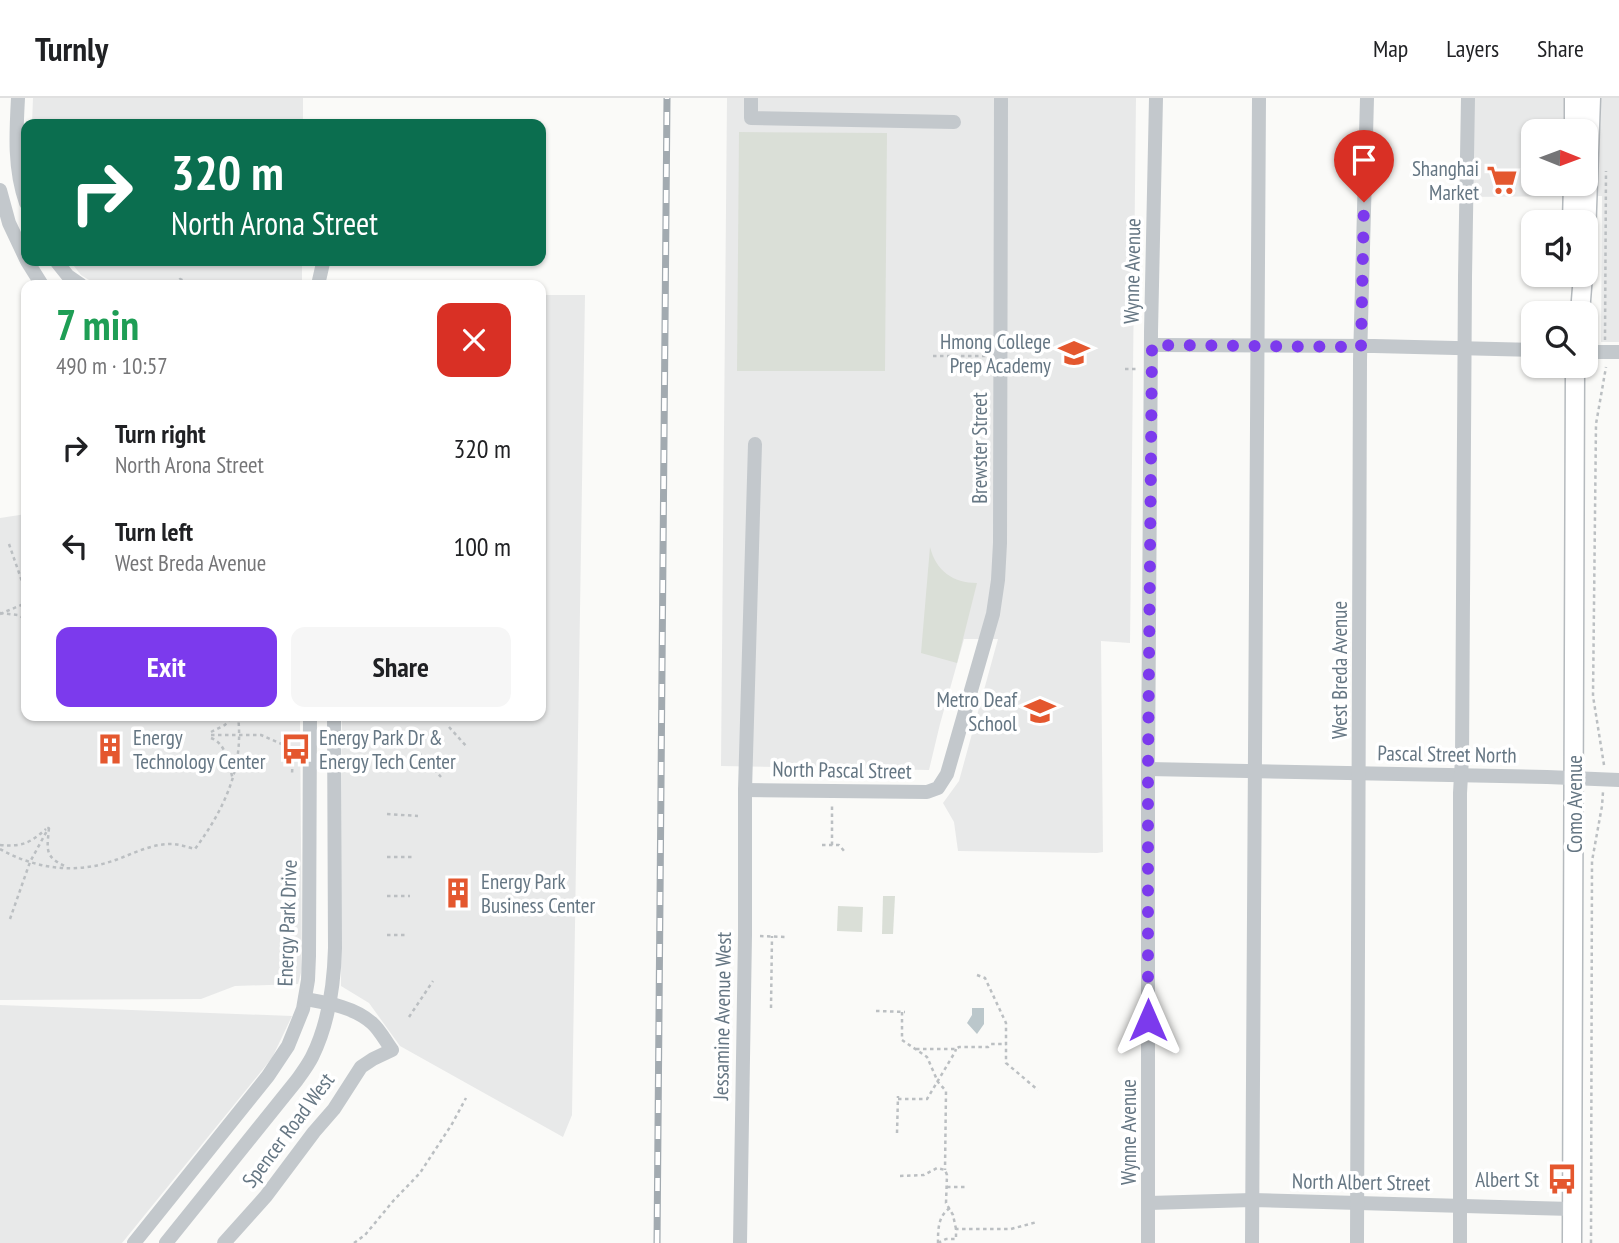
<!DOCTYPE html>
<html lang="en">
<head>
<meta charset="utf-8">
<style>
	:root { --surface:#fff; --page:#f6f6f6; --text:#202124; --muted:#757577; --line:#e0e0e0; --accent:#7c3aed }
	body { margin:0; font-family:"PT Sans Narrow",sans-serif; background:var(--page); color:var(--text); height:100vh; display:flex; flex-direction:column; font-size:26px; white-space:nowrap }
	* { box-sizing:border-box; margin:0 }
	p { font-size:23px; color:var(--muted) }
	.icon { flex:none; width:38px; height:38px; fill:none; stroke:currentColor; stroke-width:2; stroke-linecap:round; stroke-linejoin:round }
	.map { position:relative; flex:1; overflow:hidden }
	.sheet { position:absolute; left:21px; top:182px; width:525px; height:441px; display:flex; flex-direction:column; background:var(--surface); border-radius:14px; box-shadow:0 2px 5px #0004 }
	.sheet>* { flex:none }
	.guide { position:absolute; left:21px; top:21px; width:525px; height:147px; border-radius:14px; box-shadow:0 2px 5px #0004; background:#0b6e4f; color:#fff; overflow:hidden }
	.needle { width:46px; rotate:91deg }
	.tools { position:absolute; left:1521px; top:21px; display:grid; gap:14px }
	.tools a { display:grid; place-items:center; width:77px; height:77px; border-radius:14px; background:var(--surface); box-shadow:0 2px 5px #0004; font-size:35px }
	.pin { position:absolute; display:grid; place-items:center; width:60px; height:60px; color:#fff; margin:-72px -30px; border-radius:50% 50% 50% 0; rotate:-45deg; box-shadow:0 0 7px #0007 }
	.pin .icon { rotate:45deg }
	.me { position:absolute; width:77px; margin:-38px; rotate:0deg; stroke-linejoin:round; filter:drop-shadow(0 0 5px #0008) }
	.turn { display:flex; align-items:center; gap:24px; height:147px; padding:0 35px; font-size:32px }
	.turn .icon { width:91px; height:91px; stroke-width:2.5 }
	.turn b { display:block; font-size:49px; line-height:60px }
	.round { display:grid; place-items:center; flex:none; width:74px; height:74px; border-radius:14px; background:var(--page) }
	.summary { display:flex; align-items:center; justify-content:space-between; height:119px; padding:0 35px }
	h1 { font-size:42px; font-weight:800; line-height:52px; color:#1e9e55 }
	.action { display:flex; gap:14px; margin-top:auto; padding:14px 35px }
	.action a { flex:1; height:80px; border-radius:14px; background:var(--accent); color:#fff; font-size:28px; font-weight:800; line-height:80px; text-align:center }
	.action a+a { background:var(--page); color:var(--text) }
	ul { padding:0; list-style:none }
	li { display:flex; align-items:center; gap:21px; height:98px; padding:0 35px }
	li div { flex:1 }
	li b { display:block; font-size:26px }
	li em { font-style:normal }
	header { display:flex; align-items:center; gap:42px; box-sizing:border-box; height:98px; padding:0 35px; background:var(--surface); border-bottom:2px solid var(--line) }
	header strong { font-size:33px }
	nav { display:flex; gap:38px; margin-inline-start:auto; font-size:24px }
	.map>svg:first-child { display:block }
</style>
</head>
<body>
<header>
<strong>Turnly</strong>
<nav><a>Map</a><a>Layers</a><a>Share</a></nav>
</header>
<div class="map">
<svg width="1619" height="1145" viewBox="0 0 1619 1145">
	<rect width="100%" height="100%" fill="#fafaf8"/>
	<!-- built -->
	<g fill="#e8e9e9" fill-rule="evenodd">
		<polygon points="33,0 303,0 303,26 32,26"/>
		<polygon points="727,0 1136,0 1130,545 1101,543 1103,754 1097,755 958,753 954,724 943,705 959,683 998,541 964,541 940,626 929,672 721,668"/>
		<path d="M 1462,0 L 1619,0 L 1619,244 L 1601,244 L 1602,98 L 1461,99 ZM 1533,33 L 1586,33 L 1586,86 L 1533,86 Z"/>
		<polygon points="70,163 302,163 302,187 97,187 81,177"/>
		<polygon points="541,197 585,197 572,1017 563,1039 400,948 369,905 341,888 342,618 541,618"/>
		<polygon points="26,416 26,618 300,618 302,871 298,886 235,888 201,901 0,902 0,420"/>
		<polygon points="0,907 292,918 272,960 122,1145 0,1145"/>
	</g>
	<!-- green -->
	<g fill="#dadfd7">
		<polygon points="739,34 887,35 885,273 737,273"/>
		<path d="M 930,449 C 936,473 953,485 977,485 L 957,565 L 921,555 Z"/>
		<polygon points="883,798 895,798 893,836 882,836"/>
		<polygon points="838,808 863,809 862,834 837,833"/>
	</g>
	<!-- water -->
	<polygon fill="#bbc7cb" points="972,910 984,910 984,926 977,936 967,925 972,917"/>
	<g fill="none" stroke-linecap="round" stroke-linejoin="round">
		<!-- major casing -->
		<g stroke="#b5babe" stroke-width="21">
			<g id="major">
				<polyline points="1574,33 1574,0"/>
				<polyline points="1572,124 1573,86"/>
				<polyline points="1586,138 1591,0"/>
				<polyline points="1580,215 1583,177"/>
				<polyline points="1572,1145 1575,268"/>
			</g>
		</g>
		<!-- path -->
		<g stroke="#bbbfc2" stroke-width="2.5" stroke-dasharray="3.5 3.5" stroke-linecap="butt">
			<polyline points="175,187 180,181 193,187"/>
			<polyline points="1605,242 1606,73"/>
			<polyline points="933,258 986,258"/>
			<polyline points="1125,271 1136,271"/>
			<polyline points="9,446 26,495"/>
			<polyline points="0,515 18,517 26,521"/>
			<polyline points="0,516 26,505"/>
			<polyline points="449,629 467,649"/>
			<polyline points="211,634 225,627 232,618"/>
			<polyline points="211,637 261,637 293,651 292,677"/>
			<path d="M 211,640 C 227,646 228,666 233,681"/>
			<polyline points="420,656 441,679"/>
			<polyline points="1604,667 1593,598 1596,326 1606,269"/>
			<polyline points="387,716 418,718"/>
			<path d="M 49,730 C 47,752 44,759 67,769"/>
			<path d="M 0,747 C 22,749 30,745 46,731"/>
			<polyline points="822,747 839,747 845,754"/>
			<polyline points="832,747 832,708"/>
			<path d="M 0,751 C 32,769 70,776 106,765 C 128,759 149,745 174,746 C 181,747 188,749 195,751 C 225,710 244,669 238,618"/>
			<polyline points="387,759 413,759"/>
			<polyline points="387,798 410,798"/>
			<polyline points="10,821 30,764 49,729"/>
			<polyline points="387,837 405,837"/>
			<polyline points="760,838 785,839"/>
			<polyline points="977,877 985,880 1006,925 1006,965 1038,992"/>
			<polyline points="771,910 772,838"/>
			<polyline points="876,913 905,914"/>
			<polyline points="902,914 902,942 927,959 938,984 946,993 945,1072"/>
			<polyline points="409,919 433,883"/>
			<polyline points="916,951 956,951 959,949 988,949 991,946 1006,946"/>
			<polyline points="898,1001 927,1001 955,954 956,951"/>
			<polyline points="897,1035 898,998"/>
			<polyline points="900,1078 924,1077 937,1070 945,1072 947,1077 946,1105 953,1117 956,1131"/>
			<polyline points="947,1089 968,1089"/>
			<polyline points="354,1145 365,1137 394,1102 420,1075 452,1026 466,1000"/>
			<polyline points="938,1145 946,1141 956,1141 956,1131 1011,1131 1037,1124"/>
			<path d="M 938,1145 C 938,1131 938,1118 950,1110"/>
			<polyline points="1591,1145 1592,763 1602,708 1603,694"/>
		</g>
		<!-- minor -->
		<g stroke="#c3c8cc" stroke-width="14">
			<path d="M 18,0 C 16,36 14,71 26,105"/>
			<polyline points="751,0 751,20 954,24"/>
			<polyline points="0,92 9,125 26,161"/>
			<polyline points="27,163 42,187"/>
			<polyline points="56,163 68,178 81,187"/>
			<polyline points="318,187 323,165"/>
			<polyline points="1151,247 1374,248 1533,252"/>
			<polyline points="1586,254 1619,254"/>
			<polyline points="1148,671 1547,679 1619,682"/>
			<polyline points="745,692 927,694 938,690 947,676 993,516 998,482 1000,445 1001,0"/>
			<polyline points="1149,1105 1252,1102 1572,1111"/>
			<polyline points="134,1145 268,978 288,948 303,911 308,882 309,858 310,618"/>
			<path d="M 166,1145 L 297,982 C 302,975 308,967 312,959 C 329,925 334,888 335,850 L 334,618"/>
			<path d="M 224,1145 L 266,1098 L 314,1034 L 334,1011 L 361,969 L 373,961 L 392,952 C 386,944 380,932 372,925 C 354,909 328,905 305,901"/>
			<polyline points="740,1145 745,837 745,692 755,346"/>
			<polyline points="1148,1145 1148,671 1151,234 1156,0"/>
			<polyline points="1252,1145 1259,0"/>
			<polyline points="1357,1145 1360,262 1367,0"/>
			<polyline points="1460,1145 1460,695 1462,660 1465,179 1468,0"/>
		</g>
		<!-- major -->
		<use href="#major" stroke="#fff" stroke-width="18"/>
		<!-- rail casing -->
		<g stroke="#a2aab0" stroke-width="7">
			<polyline id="rail" points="657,1145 667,0"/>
		</g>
		<!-- rail -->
		<use href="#rail" stroke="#fff" stroke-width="4.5" stroke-dasharray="13" stroke-linecap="butt"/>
	</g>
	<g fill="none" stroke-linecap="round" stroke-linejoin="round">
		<!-- route -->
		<polyline stroke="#7c3aed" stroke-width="12" stroke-dasharray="0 21.6" points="1148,922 1148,671 1152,247 1361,249 1364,104"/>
	</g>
	<!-- icons -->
	<defs>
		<g id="supermarket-bare" transform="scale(2.415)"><path d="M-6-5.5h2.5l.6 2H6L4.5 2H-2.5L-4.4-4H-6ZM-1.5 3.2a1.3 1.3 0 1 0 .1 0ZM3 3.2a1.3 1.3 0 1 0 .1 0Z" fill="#e4572e" stroke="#fff" stroke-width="2.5" paint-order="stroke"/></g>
		<g id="school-bare" transform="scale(2.415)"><path d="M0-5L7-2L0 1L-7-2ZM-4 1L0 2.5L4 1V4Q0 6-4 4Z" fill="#e4572e" stroke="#fff" stroke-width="2.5" paint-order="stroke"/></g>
		<g id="building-bare" transform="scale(2.415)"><path d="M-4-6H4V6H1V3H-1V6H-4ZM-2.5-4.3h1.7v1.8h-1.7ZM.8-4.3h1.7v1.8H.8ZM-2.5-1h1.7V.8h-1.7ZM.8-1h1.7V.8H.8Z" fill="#e4572e" stroke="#fff" stroke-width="2.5" paint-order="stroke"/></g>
		<g id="bus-bare" transform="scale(2.415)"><path d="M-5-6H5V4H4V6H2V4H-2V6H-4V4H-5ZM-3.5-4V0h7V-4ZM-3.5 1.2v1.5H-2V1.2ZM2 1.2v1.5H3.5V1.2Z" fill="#e4572e" stroke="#fff" stroke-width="2.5" paint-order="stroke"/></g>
	</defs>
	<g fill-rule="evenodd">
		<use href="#supermarket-bare" x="1502" y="82"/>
		<use href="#school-bare" x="1074" y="255"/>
		<use href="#school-bare" x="1040" y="613"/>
		<use href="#building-bare" x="110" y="651"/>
		<use href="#bus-bare" x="296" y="651"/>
		<use href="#building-bare" x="458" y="795"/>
		<use href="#bus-bare" x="1562" y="1081"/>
	</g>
	<g text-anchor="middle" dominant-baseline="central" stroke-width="7" stroke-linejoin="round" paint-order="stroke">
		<!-- poi labels -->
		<g font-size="21" fill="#657683" stroke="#fff" text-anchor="end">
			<text x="1479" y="70">Shanghai<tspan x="1479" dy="24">Market</tspan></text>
			<text x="1051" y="243">Hmong College<tspan x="1051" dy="24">Prep Academy</tspan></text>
			<text x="1017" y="601">Metro Deaf<tspan x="1017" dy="24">School</tspan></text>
			<text x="133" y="639" text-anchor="start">Energy<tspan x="133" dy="24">Technology Center</tspan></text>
			<text x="319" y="639" text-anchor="start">Energy Park Dr &amp;<tspan x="319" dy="24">Energy Tech Center</tspan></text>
			<text x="481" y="783" text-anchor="start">Energy Park<tspan x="481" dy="24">Business Center</tspan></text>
			<text x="1539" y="1081">Albert St</text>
		</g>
		<!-- street labels -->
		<g font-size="21" fill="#657683" stroke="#fff">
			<text transform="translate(1132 173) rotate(-89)">Wynne Avenue</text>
			<text transform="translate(979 350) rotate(-90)">Brewster Street</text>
			<text transform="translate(1339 572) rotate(-90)">West Breda Avenue</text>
			<text transform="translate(1447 656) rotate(1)">Pascal Street North</text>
			<text transform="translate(842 672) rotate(1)">North Pascal Street</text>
			<text transform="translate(1574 706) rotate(-90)">Como Avenue</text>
			<text transform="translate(287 825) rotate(-88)">Energy Park Drive</text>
			<text transform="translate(722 918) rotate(-89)">Jessamine Avenue West</text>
			<text transform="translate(288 1032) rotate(-53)">Spencer Road West</text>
			<text transform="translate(1128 1034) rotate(-90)">Wynne Avenue</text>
			<text transform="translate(1361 1084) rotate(1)">North Albert Street</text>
		</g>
	</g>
</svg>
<div class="tools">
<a><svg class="needle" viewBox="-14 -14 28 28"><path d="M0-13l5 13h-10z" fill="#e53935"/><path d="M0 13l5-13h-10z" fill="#757577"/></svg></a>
<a><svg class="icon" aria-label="sound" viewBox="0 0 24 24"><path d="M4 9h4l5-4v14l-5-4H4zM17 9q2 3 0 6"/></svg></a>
<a><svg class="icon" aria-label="search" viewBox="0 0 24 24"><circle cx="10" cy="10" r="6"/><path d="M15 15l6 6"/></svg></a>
</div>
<div class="pin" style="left:1364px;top:104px;background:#d93025"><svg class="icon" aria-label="arrive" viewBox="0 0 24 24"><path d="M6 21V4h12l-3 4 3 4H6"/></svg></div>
<svg class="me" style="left:1148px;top:922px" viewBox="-20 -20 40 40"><path d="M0-17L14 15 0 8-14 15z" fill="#7c3aed" stroke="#fff" stroke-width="4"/></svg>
<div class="guide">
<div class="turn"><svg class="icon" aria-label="right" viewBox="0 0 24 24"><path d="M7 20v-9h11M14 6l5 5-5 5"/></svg><div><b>320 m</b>North Arona Street</div></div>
</div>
<section class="sheet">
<div class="summary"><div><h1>7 min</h1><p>490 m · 10:57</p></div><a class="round" style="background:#d93025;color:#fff"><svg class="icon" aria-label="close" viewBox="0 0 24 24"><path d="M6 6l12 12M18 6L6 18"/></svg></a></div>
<ul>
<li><svg class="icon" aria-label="right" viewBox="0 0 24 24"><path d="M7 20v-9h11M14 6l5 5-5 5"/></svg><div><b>Turn right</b><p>North Arona Street</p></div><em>320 m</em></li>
<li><svg class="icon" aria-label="left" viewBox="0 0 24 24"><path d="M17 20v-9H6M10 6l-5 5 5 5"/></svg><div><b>Turn left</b><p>West Breda Avenue</p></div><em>100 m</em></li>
</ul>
<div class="action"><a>Exit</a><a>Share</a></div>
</section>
</div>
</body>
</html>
